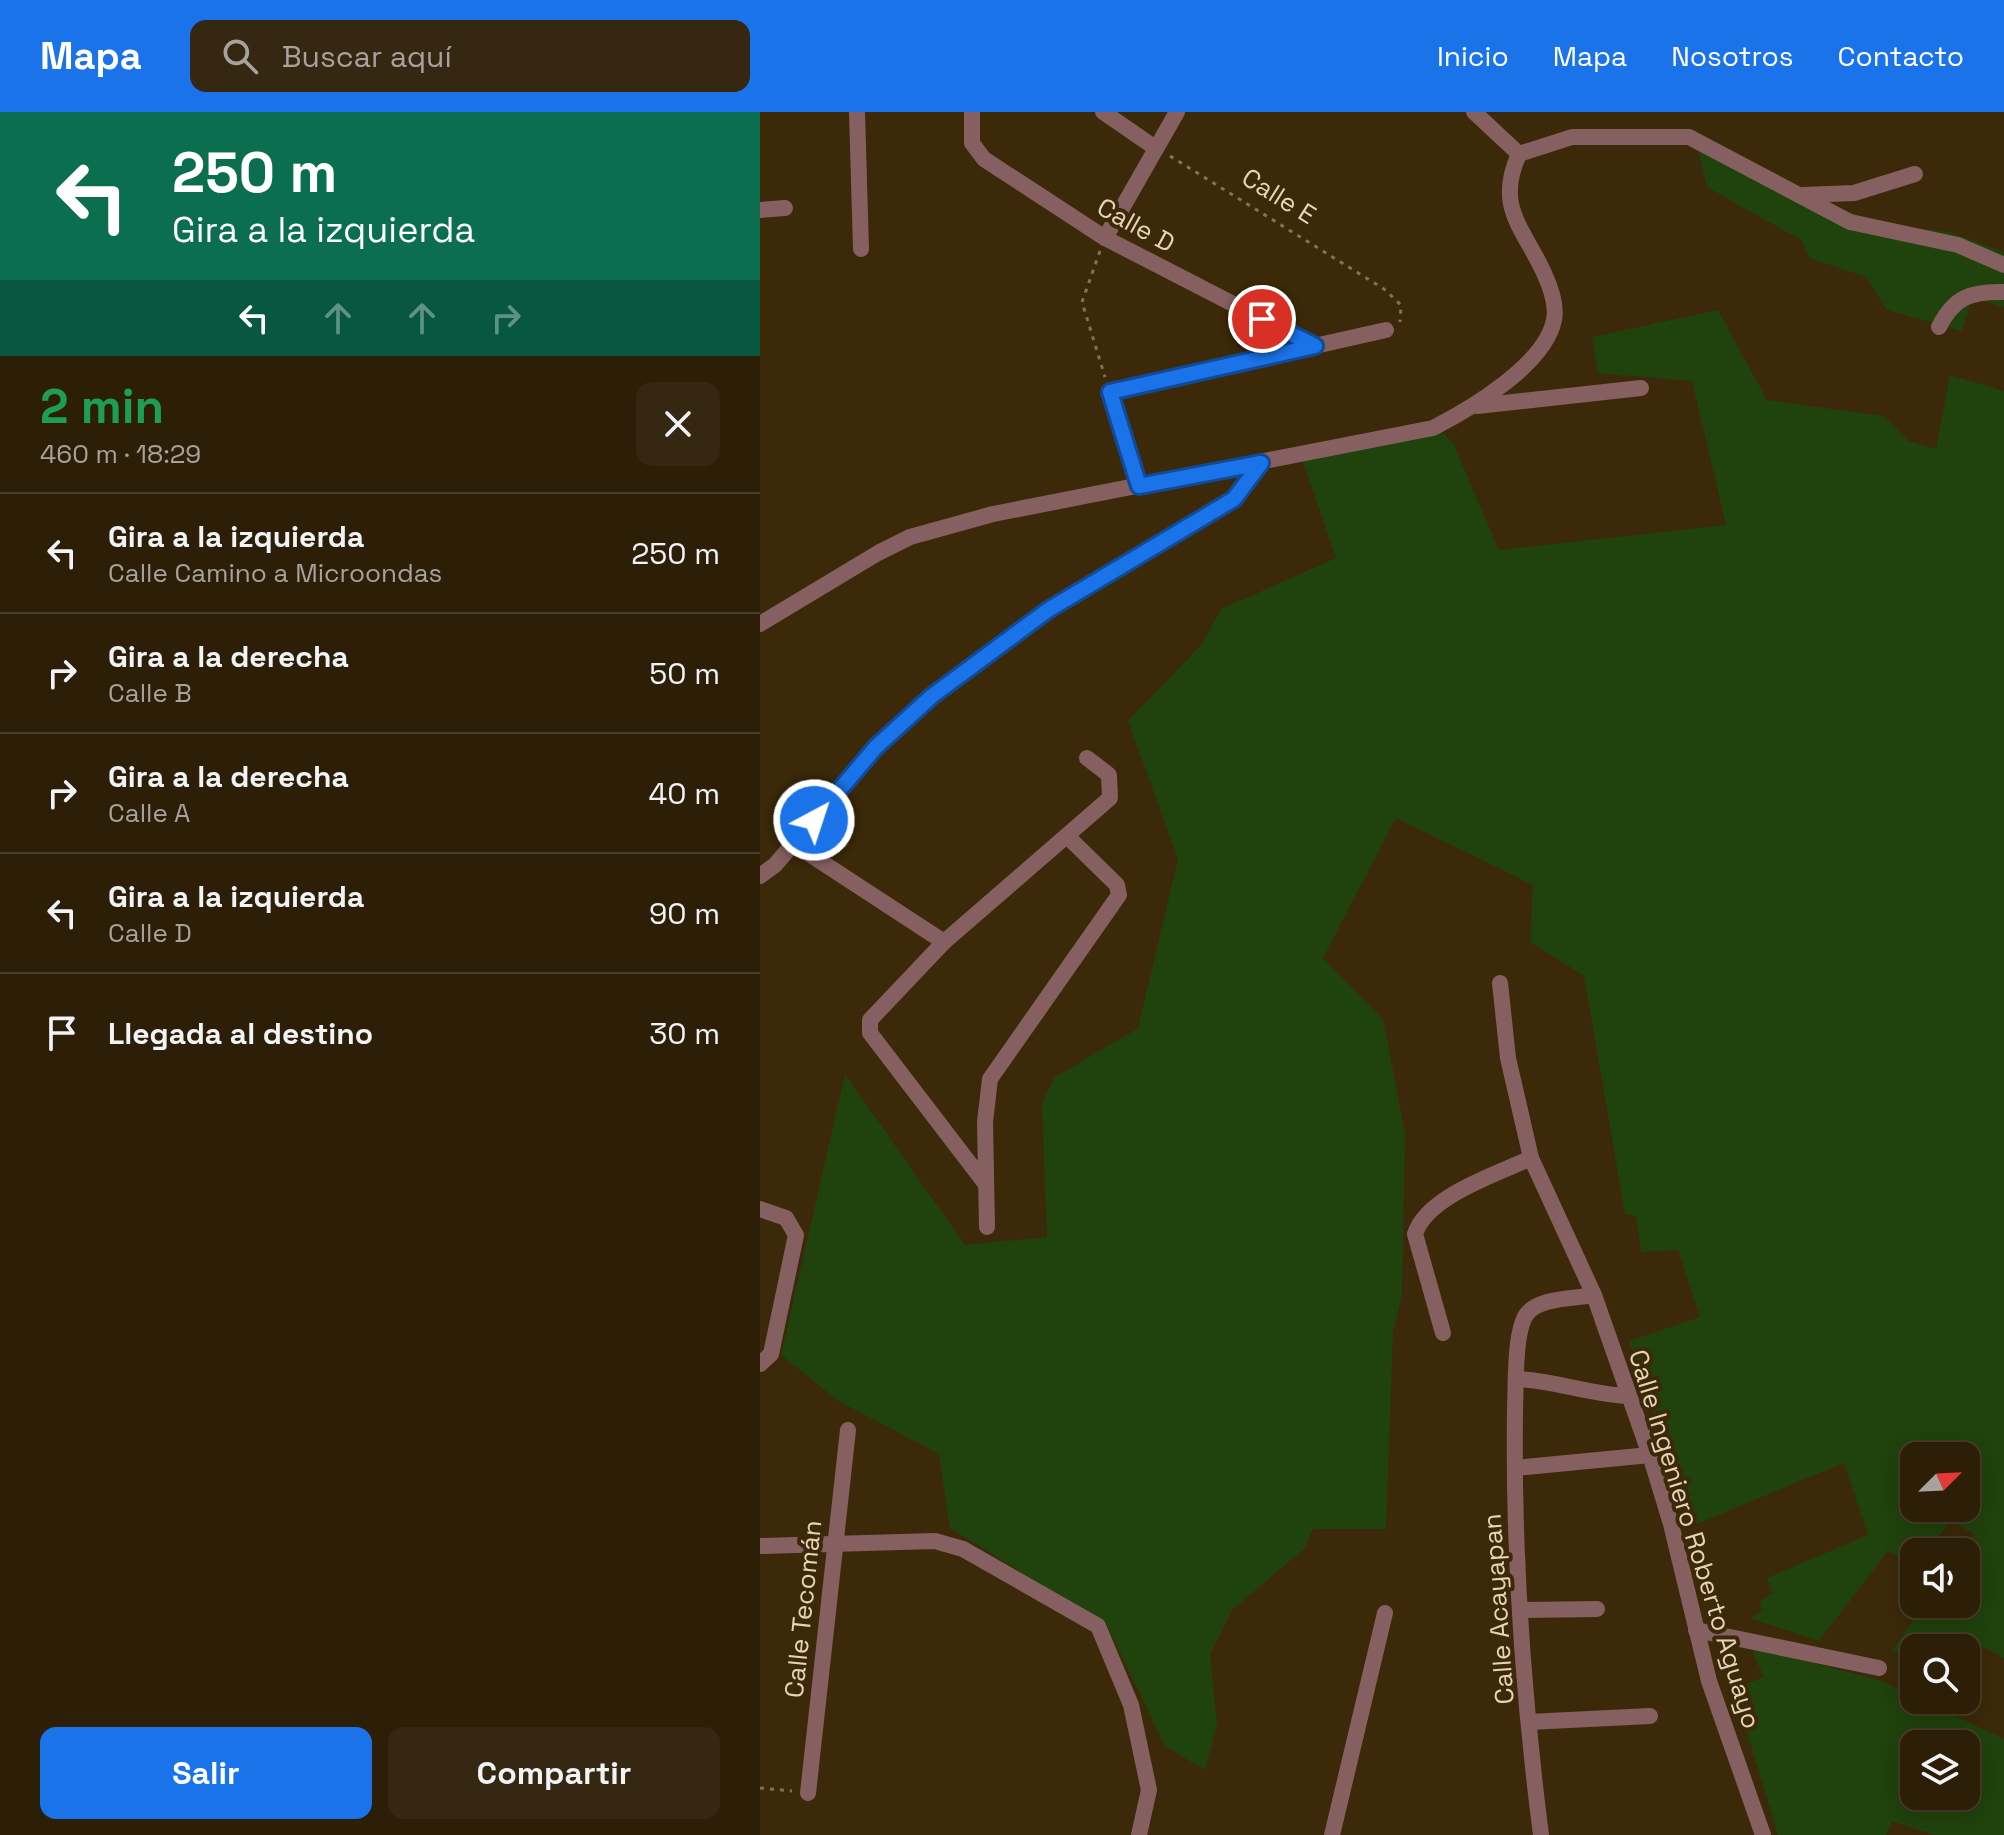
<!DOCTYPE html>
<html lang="es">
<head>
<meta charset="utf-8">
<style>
	:root { --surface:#2d1f07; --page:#352711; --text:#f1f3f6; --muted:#a7a29b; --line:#483d28; --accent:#1a73e8 }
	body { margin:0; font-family:"Space Grotesk",sans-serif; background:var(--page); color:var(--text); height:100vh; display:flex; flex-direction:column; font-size:30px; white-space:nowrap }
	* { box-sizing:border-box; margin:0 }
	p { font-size:26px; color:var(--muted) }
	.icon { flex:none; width:44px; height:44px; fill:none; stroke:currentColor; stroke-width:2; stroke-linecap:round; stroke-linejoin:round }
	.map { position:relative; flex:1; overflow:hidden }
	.sheet { display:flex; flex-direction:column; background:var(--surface); width:760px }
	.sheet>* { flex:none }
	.banner { background:#0b6e4f; color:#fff; overflow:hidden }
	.needle { width:52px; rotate:66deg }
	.buttons { position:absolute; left:1140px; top:1330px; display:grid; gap:16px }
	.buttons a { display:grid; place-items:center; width:80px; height:80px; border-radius:16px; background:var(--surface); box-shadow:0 4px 20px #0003,0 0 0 2px var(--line); font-size:40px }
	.pin { position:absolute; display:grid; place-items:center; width:68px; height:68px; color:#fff; margin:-34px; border:4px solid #fff; border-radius:50%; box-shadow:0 2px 8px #0007 }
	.me { position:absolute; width:88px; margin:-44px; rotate:40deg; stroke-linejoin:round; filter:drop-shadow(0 0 6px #0008) }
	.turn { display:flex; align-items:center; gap:28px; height:168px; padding:0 40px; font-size:36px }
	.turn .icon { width:104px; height:104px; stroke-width:2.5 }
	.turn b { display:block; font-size:56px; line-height:68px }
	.lanes { display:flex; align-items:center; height:76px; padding:0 40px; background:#0003; justify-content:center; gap:40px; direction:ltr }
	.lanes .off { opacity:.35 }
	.round { display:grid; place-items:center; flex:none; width:84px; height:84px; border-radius:16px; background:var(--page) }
	.overview { display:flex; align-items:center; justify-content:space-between; height:136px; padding:0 40px }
	h1 { font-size:48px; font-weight:600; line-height:60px; color:#1e9e55 }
	.primary-button { display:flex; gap:16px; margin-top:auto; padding:16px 40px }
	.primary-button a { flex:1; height:92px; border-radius:16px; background:var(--accent); color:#fff; font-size:32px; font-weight:600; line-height:92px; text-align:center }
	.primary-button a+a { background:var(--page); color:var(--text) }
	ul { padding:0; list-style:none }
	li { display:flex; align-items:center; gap:24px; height:120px; padding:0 40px; border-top:2px solid var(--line) }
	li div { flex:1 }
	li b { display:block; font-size:30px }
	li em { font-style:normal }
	header { display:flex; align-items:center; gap:48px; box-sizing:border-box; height:112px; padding:0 40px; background:var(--accent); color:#fff }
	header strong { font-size:38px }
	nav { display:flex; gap:44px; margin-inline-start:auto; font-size:28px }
	.search { width:560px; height:72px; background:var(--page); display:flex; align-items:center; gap:20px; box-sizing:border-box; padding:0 28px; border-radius:16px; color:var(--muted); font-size:30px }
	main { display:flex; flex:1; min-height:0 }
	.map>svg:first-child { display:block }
</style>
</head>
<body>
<header>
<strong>Mapa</strong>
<div class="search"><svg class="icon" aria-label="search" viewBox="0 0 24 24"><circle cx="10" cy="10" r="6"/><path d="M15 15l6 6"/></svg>Buscar aquí</div>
<nav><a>Inicio</a><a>Mapa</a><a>Nosotros</a><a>Contacto</a></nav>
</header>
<main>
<section class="sheet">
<div class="banner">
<div class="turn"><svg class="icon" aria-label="left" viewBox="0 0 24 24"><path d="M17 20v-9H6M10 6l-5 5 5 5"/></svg><div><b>250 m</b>Gira a la izquierda</div></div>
<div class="lanes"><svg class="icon" aria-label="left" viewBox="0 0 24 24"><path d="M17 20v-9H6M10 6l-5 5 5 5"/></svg><svg class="icon off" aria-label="ahead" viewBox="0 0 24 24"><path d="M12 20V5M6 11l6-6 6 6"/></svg><svg class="icon off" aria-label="ahead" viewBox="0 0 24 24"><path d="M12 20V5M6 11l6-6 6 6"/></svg><svg class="icon off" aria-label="right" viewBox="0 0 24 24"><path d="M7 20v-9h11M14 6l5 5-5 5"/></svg></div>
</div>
<div class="overview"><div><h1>2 min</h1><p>460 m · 18:29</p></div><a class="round"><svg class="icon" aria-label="close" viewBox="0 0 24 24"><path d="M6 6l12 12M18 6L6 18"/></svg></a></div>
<ul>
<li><svg class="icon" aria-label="left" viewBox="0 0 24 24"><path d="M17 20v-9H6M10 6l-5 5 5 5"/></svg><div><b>Gira a la izquierda</b><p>Calle Camino a Microondas</p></div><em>250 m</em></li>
<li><svg class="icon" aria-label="right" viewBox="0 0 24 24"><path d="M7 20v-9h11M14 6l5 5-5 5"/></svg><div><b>Gira a la derecha</b><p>Calle B</p></div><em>50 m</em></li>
<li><svg class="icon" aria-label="right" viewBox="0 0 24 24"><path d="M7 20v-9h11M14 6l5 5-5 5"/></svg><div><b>Gira a la derecha</b><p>Calle A</p></div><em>40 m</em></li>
<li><svg class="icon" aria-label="left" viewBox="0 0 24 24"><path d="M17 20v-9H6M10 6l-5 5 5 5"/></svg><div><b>Gira a la izquierda</b><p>Calle D</p></div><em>90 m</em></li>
<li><svg class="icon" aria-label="arrive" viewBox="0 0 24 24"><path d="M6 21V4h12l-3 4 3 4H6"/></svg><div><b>Llegada al destino</b></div><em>30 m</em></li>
</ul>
<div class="primary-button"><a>Salir</a><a>Compartir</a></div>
</section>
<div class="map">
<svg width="1244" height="1723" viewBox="0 0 1244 1723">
	<rect width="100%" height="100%" fill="#3c2909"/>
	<!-- green -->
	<g fill="#20420d" fill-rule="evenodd">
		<polygon points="933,17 1069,94 1131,113 1190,120 1244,140 1244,195 1212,186 1202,219 1127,198 1106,165 1049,146 1041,128 947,75"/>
		<path d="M 958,198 L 1007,288 L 1124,304 L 1149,329 L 1176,337 L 1190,263 L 1244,279 L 1244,1547 C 1204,1520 1174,1529 1130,1541 L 1165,1492 L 1206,1492 L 1203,1440 L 1215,1423 L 1191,1408 L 1167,1440 L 1154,1440 L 1154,1453 L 1128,1439 L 1059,1529 L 990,1506 L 1002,1500 L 1000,1489 L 1012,1481 L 1007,1466 L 1108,1423 L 1084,1351 L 927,1416 L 869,1229 L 940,1205 L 918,1138 L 881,1140 L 876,1104 L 865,1102 L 824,864 L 770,830 L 773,773 L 636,706 L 563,846 L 623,907 L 645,1020 L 642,1183 L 633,1220 L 626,1417 L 553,1417 L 544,1437 L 472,1498 L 450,1542 L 457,1613 L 445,1658 L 405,1634 L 347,1513 L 190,1416 L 179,1342 L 77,1288 L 21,1243 L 85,962 L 205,1133 L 287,1125 L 282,992 L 294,966 L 378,916 L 418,747 L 368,609 L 442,532 L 461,497 L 576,446 L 542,347 L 682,320 L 693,331 L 739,438 L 966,413 L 932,269 L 838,261 L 832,225 ZM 1154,1344 L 1206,1344 L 1206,1396 L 1154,1396 Z"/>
		<path d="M 990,1534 L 1122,1569 L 1154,1584 L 1154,1588 L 1162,1588 L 1244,1627 L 1244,1723 L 1174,1723 L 1132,1709 L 1126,1723 L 1018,1723 L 974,1577 L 1004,1565 ZM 1154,1632 L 1206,1632 L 1206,1684 L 1154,1684 Z"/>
	</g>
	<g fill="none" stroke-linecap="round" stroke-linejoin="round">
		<!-- path -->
		<g stroke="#857253" stroke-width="3" stroke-dasharray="4 6" stroke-linecap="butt">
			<polyline points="410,44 624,177 641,193 640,210"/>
			<polyline points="340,139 322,190 345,265"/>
			<polyline points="0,1676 32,1679"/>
		</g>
		<!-- minor -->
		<g stroke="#866061" stroke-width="16">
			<polyline points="97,0 101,137"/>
			<polyline points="212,0 212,31 224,47 345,126 555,234"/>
			<polyline points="343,0 394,35"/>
			<polyline points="714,0 759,42"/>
			<polyline points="1043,83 1094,81 1155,62"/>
			<polyline points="0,98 25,96"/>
			<polyline points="345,126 417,0"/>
			<path d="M 1179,215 C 1194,185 1211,179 1244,180"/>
			<polyline points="717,294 881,276"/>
			<polyline points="379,374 350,280 626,218"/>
			<path d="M 0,512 L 118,441 L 150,425 L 233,402 L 673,316 C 710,297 785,253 794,208 C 797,194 790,174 784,161 C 763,115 735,95 759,42 L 812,25 L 929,25 L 1090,110 L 1198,133 L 1244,153"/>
			<polyline points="34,732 184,830"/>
			<polyline points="0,764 15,753 116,635 172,584 288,498 474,387 501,351"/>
			<polyline points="740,871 748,946 771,1046 834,1183 890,1343 911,1412 949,1569 1003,1723"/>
			<polyline points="224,1070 110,921 110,908 184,830 350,686 349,663 327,646"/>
			<polyline points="0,1097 26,1106 36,1123 11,1242 0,1252"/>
			<polyline points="227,1115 225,1010 230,967 359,783 357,773 308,725"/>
			<path d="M 683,1221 L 655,1122 C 667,1084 737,1062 771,1046"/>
			<path d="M 756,1267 C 795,1268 830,1283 869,1284"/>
			<polyline points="755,1356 890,1343"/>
			<polyline points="0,1434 175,1429 203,1437 338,1514 371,1593 389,1678 379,1723"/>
			<polyline points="760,1498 837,1497"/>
			<polyline points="936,1518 1119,1556"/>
			<polyline points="769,1610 890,1604"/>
			<polyline points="48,1681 88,1318"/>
			<polyline points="572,1723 625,1501"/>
			<path d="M 781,1723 C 763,1583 753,1440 755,1299 C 756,1276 754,1222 766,1203 C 778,1185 815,1187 834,1183"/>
		</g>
	</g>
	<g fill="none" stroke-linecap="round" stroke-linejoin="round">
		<!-- route casing -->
		<g stroke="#114b97" stroke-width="20">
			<polyline id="route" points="54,708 116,635 172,584 288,498 474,387 501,351 379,374 350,280 555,234 502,207"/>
		</g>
		<!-- route -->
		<use href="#route" stroke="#1a73e8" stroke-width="14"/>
	</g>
	<g text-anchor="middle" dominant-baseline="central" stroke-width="8" stroke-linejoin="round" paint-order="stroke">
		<!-- street labels -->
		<g font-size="26" fill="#e7d3b6" stroke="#3c2909">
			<text transform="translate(519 84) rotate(32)">Calle E</text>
			<text transform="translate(376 113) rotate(29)">Calle D</text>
			<text transform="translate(935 1427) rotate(73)">Calle Ingeniero Roberto Aguayo</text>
			<text transform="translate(43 1497) rotate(-84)">Calle Tecomán</text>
			<text transform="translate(738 1497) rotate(-94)">Calle Acayapan</text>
		</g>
	</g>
</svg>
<div class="buttons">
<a><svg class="needle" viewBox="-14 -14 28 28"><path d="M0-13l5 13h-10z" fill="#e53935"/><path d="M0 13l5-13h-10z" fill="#a7a29b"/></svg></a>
<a><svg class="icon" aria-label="sound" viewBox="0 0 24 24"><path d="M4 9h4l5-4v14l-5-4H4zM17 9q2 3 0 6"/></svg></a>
<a><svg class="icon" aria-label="search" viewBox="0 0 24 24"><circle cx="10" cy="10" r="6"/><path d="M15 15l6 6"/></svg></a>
<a><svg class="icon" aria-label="layers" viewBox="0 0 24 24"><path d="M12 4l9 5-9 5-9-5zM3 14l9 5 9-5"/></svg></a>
</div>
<div class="pin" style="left:502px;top:207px;background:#d93025"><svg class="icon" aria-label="arrive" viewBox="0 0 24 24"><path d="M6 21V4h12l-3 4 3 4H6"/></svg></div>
<svg class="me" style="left:54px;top:708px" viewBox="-20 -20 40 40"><circle r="17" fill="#1a73e8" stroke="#fff" stroke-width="3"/><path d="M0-11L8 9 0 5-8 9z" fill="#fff"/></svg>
</div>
</main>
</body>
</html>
